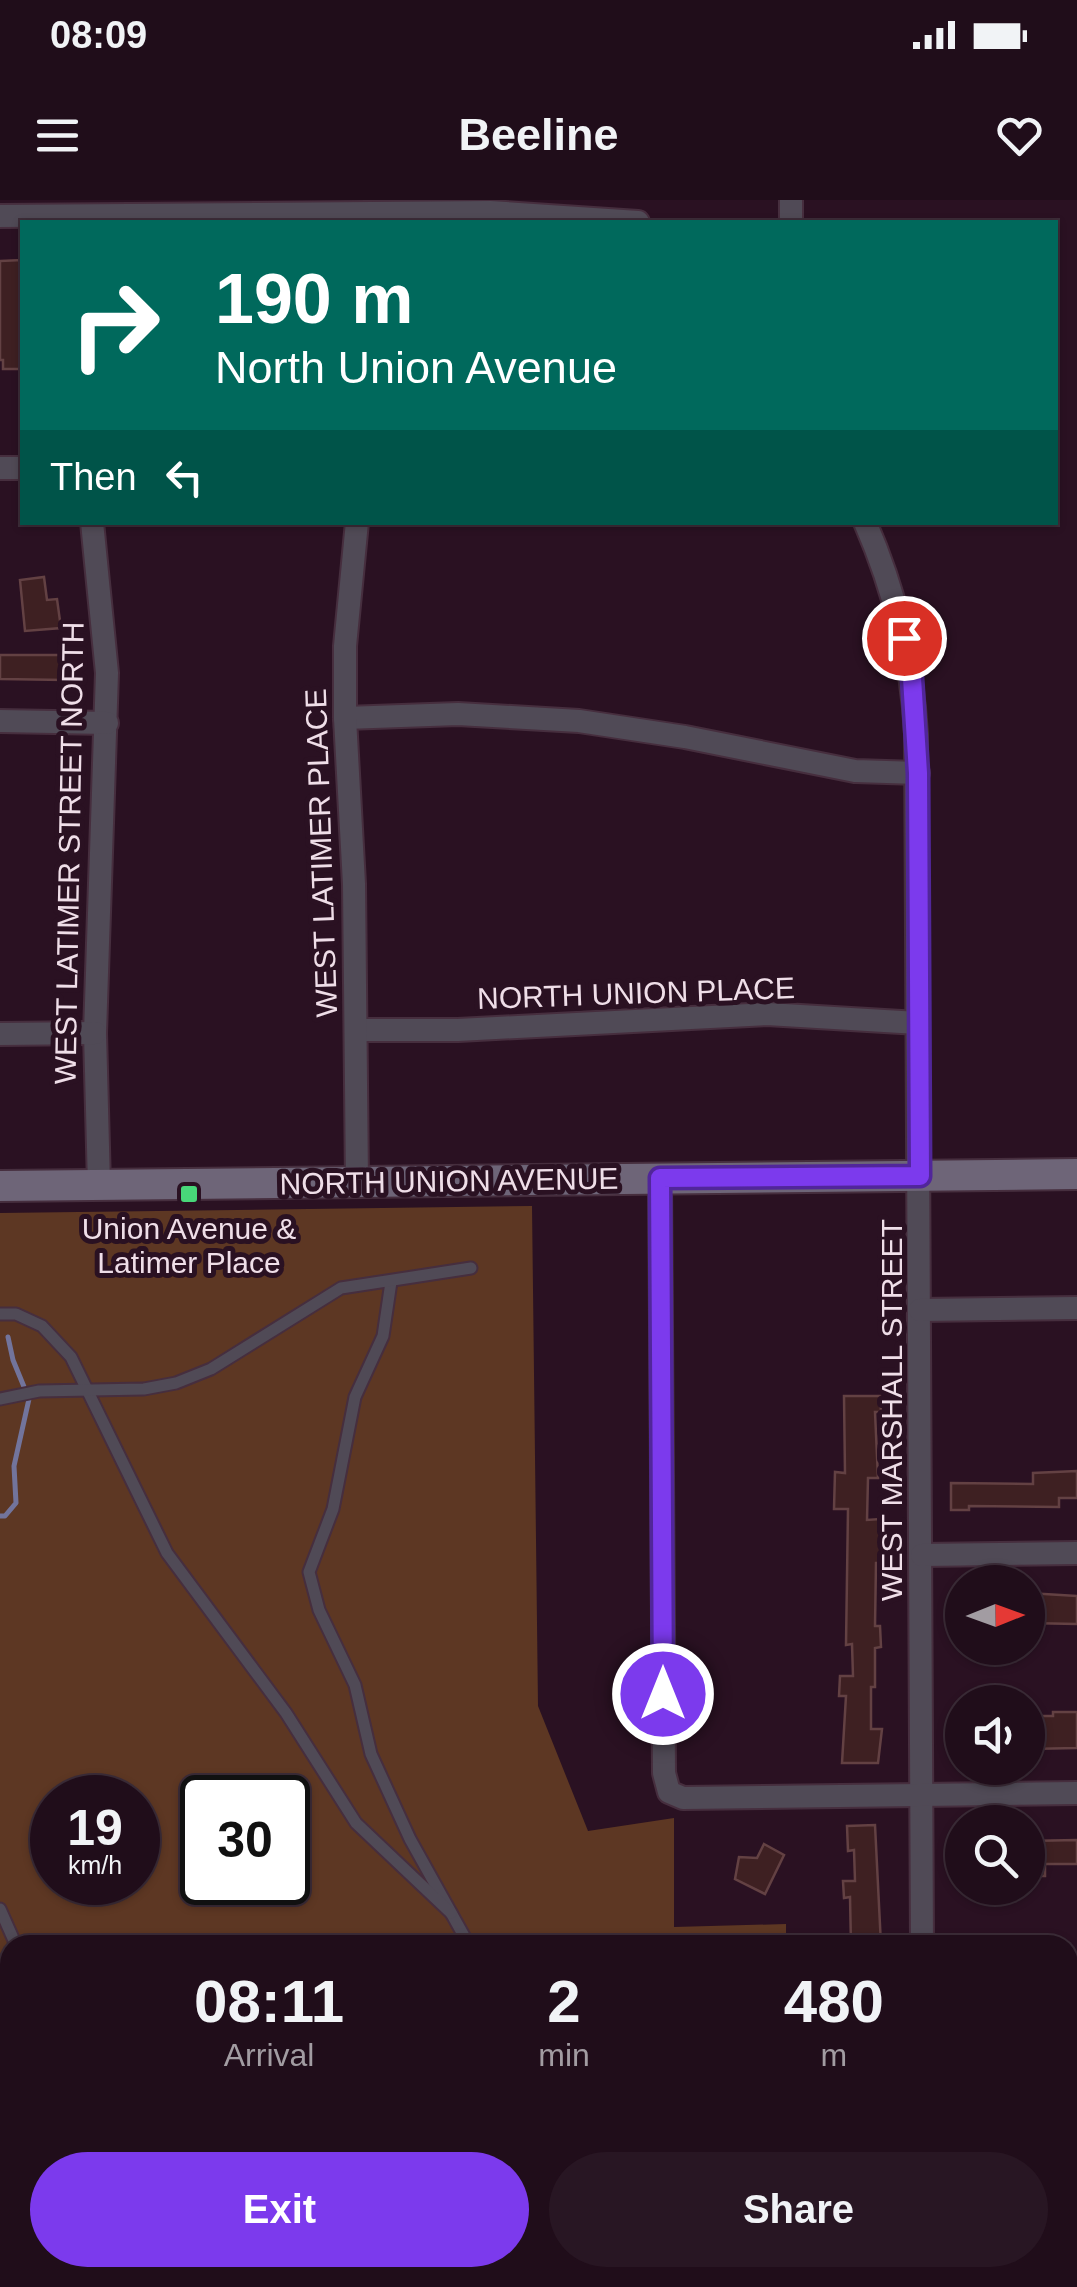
<!DOCTYPE html>
<html lang="en">
<head>
<meta charset="utf-8">
<style>
	:root { --surface:#200d1a; --page:#281623; --text:#f1f3f6; --muted:#a29ca2; --line:#3d2d39; --accent:#7c3aed }
	body { margin:0; font-family:Arial,sans-serif; background:var(--page); color:var(--text); height:100vh; display:flex; flex-direction:column; font-size:38px; white-space:nowrap }
	* { box-sizing:border-box; margin:0 }
	p { font-size:32px; color:var(--muted) }
	.icon { flex:none; width:55px; height:55px; fill:none; stroke:currentColor; stroke-width:2; stroke-linecap:round; stroke-linejoin:round }
	.map { position:relative; flex:1; overflow:hidden }
	.panel { position:absolute; left:0px; top:1735px; width:1078px; height:352px; display:flex; flex-direction:column; background:var(--surface); border-radius:30px 30px 0 0; box-shadow:0 2px 8px #0004,0 0 0 2px var(--line) }
	.panel>* { flex:none }
	.top-card { position:absolute; left:20px; top:20px; width:1038px; height:305px; border-radius:0px; box-shadow:0 2px 8px #0004,0 0 0 2px var(--line); background:#00695c; color:#fff; overflow:hidden }
	.needle { width:65px; rotate:89deg }
	.controls { position:absolute; left:945px; top:1365px; display:grid; gap:20px }
	.controls a { display:grid; place-items:center; width:100px; height:100px; border-radius:50%; background:var(--surface); box-shadow:0 2px 8px #0004,0 0 0 2px var(--line); font-size:50px }
	.speed { position:absolute; left:30px; top:1575px; display:flex; gap:20px; font-size:50px; font-weight:700; text-align:center }
	.speed>* { display:grid; place-content:center; width:130px; height:130px; border-radius:50%; background:var(--surface); box-shadow:0 2px 8px #0004,0 0 0 2px var(--line); line-height:1 }
	.speed small { font-size:25px; font-weight:400 }
	.speed .limit { border:5px solid #111; border-radius:15px; background:#fff; color:#111 }
	.pin { position:absolute; display:grid; place-items:center; width:85px; height:85px; color:#fff; margin:-42px; border:5px solid #fff; border-radius:50%; box-shadow:0 2px 10px #0007 }
	.me { position:absolute; width:110px; margin:-55px; rotate:0deg; stroke-linejoin:round; filter:drop-shadow(0 0 8px #0008) }
	.turn { display:flex; align-items:center; gap:35px; height:210px; padding:0 30px; font-size:45px }
	.turn .icon { width:130px; height:130px; stroke-width:2.5 }
	.turn b { display:block; font-size:70px; line-height:85px }
	.then { display:flex; align-items:center; height:95px; padding:0 30px; background:#0003; gap:20px; font-size:38px }
	.eta { display:flex; justify-content:space-evenly; align-items:center; height:170px; text-align:center }
	.eta b { font-size:60px; font-weight:800; line-height:70px }
	.action { display:flex; gap:20px; margin-top:auto; padding:20px 30px }
	.action a { flex:1; height:115px; border-radius:60px; background:var(--accent); color:#fff; font-size:40px; font-weight:800; line-height:115px; text-align:center }
	.action a+a { background:var(--page); color:var(--text) }
	.status { display:flex; justify-content:space-between; align-items:center; height:70px; padding:0 50px; background:var(--surface); direction:ltr }
	.status svg { height:28px; fill:currentColor }
	header { display:flex; justify-content:space-between; align-items:center; height:130px; padding:0 30px; background:var(--surface); font-size:45px; font-weight:800 }
	.map>svg:first-child { display:block }
</style>
</head>
<body>
<div class="status"><b>08:09</b><svg viewBox="0 0 49 12"><path d="M0 12V9h3v3zM5 12V6h3v6zM10 12V3h3v9zM15 12V0h3v12zM26 1h20v11H26zM47 4h2v5h-2z"/></svg></div>
<header><svg class="icon" aria-label="menu" viewBox="0 0 24 24"><path d="M4 6h16M4 12h16M4 18h16"/></svg>Beeline<svg class="icon" aria-label="heart" viewBox="0 0 24 24"><path d="M12 20l-8-8c-3-5 5-10 8-4 3-6 11-1 8 4z"/></svg></header>
<div class="map">
<svg width="1077" height="2087" viewBox="0 0 1077 2087">
	<rect width="100%" height="100%" fill="#2a1122"/>
	<!-- green -->
	<path fill="#5d3723" fill-rule="evenodd" d="M 532,1006 L 538,1506 L 588,1631 L 674,1618 L 674,1727 L 786,1724 L 786,1745 L 10,1745 L 10,2078 L 786,2078 L 786,2087 L 0,2087 L 0,1013 ZM 52,1598 L 138,1598 L 138,1682 L 52,1682 ZM 202,1598 L 288,1598 L 288,1682 L 202,1682 Z"/>
	<g fill="none" stroke-linecap="round" stroke-linejoin="round">
		<!-- stream -->
		<g stroke="#72749c" stroke-width="5">
			<polyline points="0,1316 5,1316 16,1303 14,1266 29,1199 13,1160 8,1137"/>
			<polyline points="0,1801 10,1793"/>
		</g>
	</g>
	<!-- building -->
	<g fill="#3e2022" stroke="#634143" stroke-width="2.5">
		<polygon points="22,60 22,169 3,169 3,160 0,160 0,61"/>
		<polygon points="44,377 47,400 57,399 61,428 25,431 20,380"/>
		<polygon points="0,455 65,455 65,480 0,479"/>
		<polygon points="844,1196 880,1196 881,1212 875,1212 878,1278 868,1278 867,1320 880,1319 881,1363 876,1363 875,1426 880,1426 881,1447 875,1448 875,1487 871,1487 871,1529 882,1529 878,1563 842,1563 846,1496 839,1496 840,1476 853,1476 852,1444 846,1445 848,1309 834,1309 835,1272 845,1273"/>
		<polygon points="1077,1271 1077,1298 1059,1298 1059,1307 969,1306 969,1310 951,1310 951,1283 1033,1284 1033,1273"/>
		<polygon points="1028,1393 1077,1396 1077,1424 1028,1423"/>
		<polygon points="1053,1512 1077,1512 1077,1548 1028,1549 1028,1527 1035,1527 1035,1516 1053,1516"/>
		<polygon points="875,1625 881,1745 851,1745 850,1697 844,1698 843,1681 855,1681 854,1650 848,1651 847,1626"/>
		<polygon points="1077,1640 1077,1664 1045,1664 1045,1676 1028,1676 1028,1641"/>
		<polygon points="764,1644 784,1655 765,1694 735,1679 739,1657 757,1658"/>
	</g>
	<g fill="none" stroke-linecap="round" stroke-linejoin="round">
		<!-- lane casing -->
		<g stroke="#462e3e" stroke-width="15">
			<g id="lane">
				<polyline points="391,1082 383,1136 355,1197 333,1309 309,1372 319,1410 355,1485 371,1554 410,1639 469,1745"/>
				<polyline points="0,1114 16,1114 42,1126 71,1157 167,1353 286,1513 356,1623 451,1713"/>
				<polyline points="0,1199 39,1191 144,1189 176,1183 211,1169 341,1088 471,1068"/>
				<polyline points="0,1709 16,1745"/>
				<polyline points="253,2078 269,2087"/>
				<polyline points="602,2078 603,2087"/>
				<polyline points="0,2086 5,2087"/>
				<path d="M 73,2087 C 106,2079 135,2080 168,2087"/>
				<polyline points="553,2087 556,2078"/>
			</g>
		</g>
		<!-- street casing -->
		<g stroke="#462e3e" stroke-width="26">
			<g id="street">
				<polyline points="791,0 791,22"/>
				<polyline points="0,16 490,12 638,22"/>
				<polyline points="0,268 22,268"/>
				<polyline points="92,322 107,473 95,833 99,985"/>
				<path d="M 865,322 C 895,391 912,459 916,534 L 922,1745"/>
				<polyline points="345,518 458,514 579,521 685,537 855,571 918,573"/>
				<polyline points="0,521 107,523"/>
				<polyline points="356,830 458,830 767,814 918,823"/>
				<polyline points="0,834 95,833"/>
				<polyline points="660,978 664,1573 669,1592 683,1598 1077,1593"/>
				<polyline points="357,983 354,684 345,518 345,446 357,322"/>
				<polyline points="920,1110 1077,1108"/>
				<polyline points="922,1355 1077,1353"/>
				<polyline points="1068,1836 1077,1836"/>
				<polyline points="922,2085 1077,2082"/>
			</g>
		</g>
		<!-- secondary casing -->
		<g stroke="#462e3e" stroke-width="34">
			<polyline id="secondary" points="0,986 1077,974"/>
		</g>
		<!-- lane -->
		<use href="#lane" stroke="#504a56" stroke-width="11"/>
		<!-- street -->
		<use href="#street" stroke="#504a56" stroke-width="22"/>
		<!-- secondary -->
		<use href="#secondary" stroke="#6e6578" stroke-width="30"/>
	</g>
	<g fill="none" stroke-linecap="round" stroke-linejoin="round">
		<!-- route casing -->
		<g stroke="#51269a" stroke-width="25">
			<polyline id="route" points="663,1494 660,978 920,976 918,573 912,478 904,438"/>
		</g>
		<!-- route -->
		<use href="#route" stroke="#7c3aed" stroke-width="18"/>
	</g>
	<!-- markers -->
	<rect fill="#48d779" stroke="#2a1122" stroke-width="4" x="179" y="984" width="20" height="20" rx="5"/>
	<g text-anchor="middle" dominant-baseline="central" stroke-width="10" stroke-linejoin="round" paint-order="stroke">
		<!-- street labels -->
		<g font-size="30" fill="#efdee8" stroke="#2a1122">
			<text transform="translate(69 653) rotate(-89)">WEST LATIMER STREET NORTH</text>
			<text transform="translate(321 653) rotate(-92)">WEST LATIMER PLACE</text>
			<text transform="translate(636 793) rotate(-2)">NORTH UNION PLACE</text>
			<text transform="translate(449 981) rotate(-1)">NORTH UNION AVENUE</text>
			<text transform="translate(891 1210) rotate(-90)">WEST MARSHALL STREET</text>
		</g>
		<!-- poi labels -->
		<g font-size="30" fill="#efdee8" stroke="#2a1122">
			<text x="189" y="1028">Union Avenue &amp;<tspan x="189" dy="34">Latimer Place</tspan></text>
		</g>
	</g>
</svg>
<div class="controls">
<a><svg class="needle" viewBox="-14 -14 28 28"><path d="M0-13l5 13h-10z" fill="#e53935"/><path d="M0 13l5-13h-10z" fill="#a29ca2"/></svg></a>
<a><svg class="icon" aria-label="sound" viewBox="0 0 24 24"><path d="M4 9h4l5-4v14l-5-4H4zM17 9q2 3 0 6"/></svg></a>
<a><svg class="icon" aria-label="search" viewBox="0 0 24 24"><circle cx="10" cy="10" r="6"/><path d="M15 15l6 6"/></svg></a>
</div>
<div class="speed"><div>19<small>km/h</small></div><div class="limit">30</div></div>
<div class="pin" style="left:904px;top:438px;background:#d93025"><svg class="icon" aria-label="arrive" viewBox="0 0 24 24"><path d="M6 21V4h12l-3 4 3 4H6"/></svg></div>
<svg class="me" style="left:663px;top:1494px" viewBox="-20 -20 40 40"><circle r="17" fill="#7c3aed" stroke="#fff" stroke-width="3"/><path d="M0-11L8 9 0 5-8 9z" fill="#fff"/></svg>
<div class="top-card">
<div class="turn"><svg class="icon" aria-label="right" viewBox="0 0 24 24"><path d="M7 20v-9h11M14 6l5 5-5 5"/></svg><div><b>190 m</b>North Union Avenue</div></div>
<div class="then">Then<svg class="icon" aria-label="left" viewBox="0 0 24 24"><path d="M17 20v-9H6M10 6l-5 5 5 5"/></svg></div>
</div>
<section class="panel">
<div class="eta">
<div><b>08:11</b><p>Arrival</p></div>
<div><b>2</b><p>min</p></div>
<div><b>480</b><p>m</p></div>
</div>
<div class="action"><a>Exit</a><a>Share</a></div>
</section>
</div>
</body>
</html>
